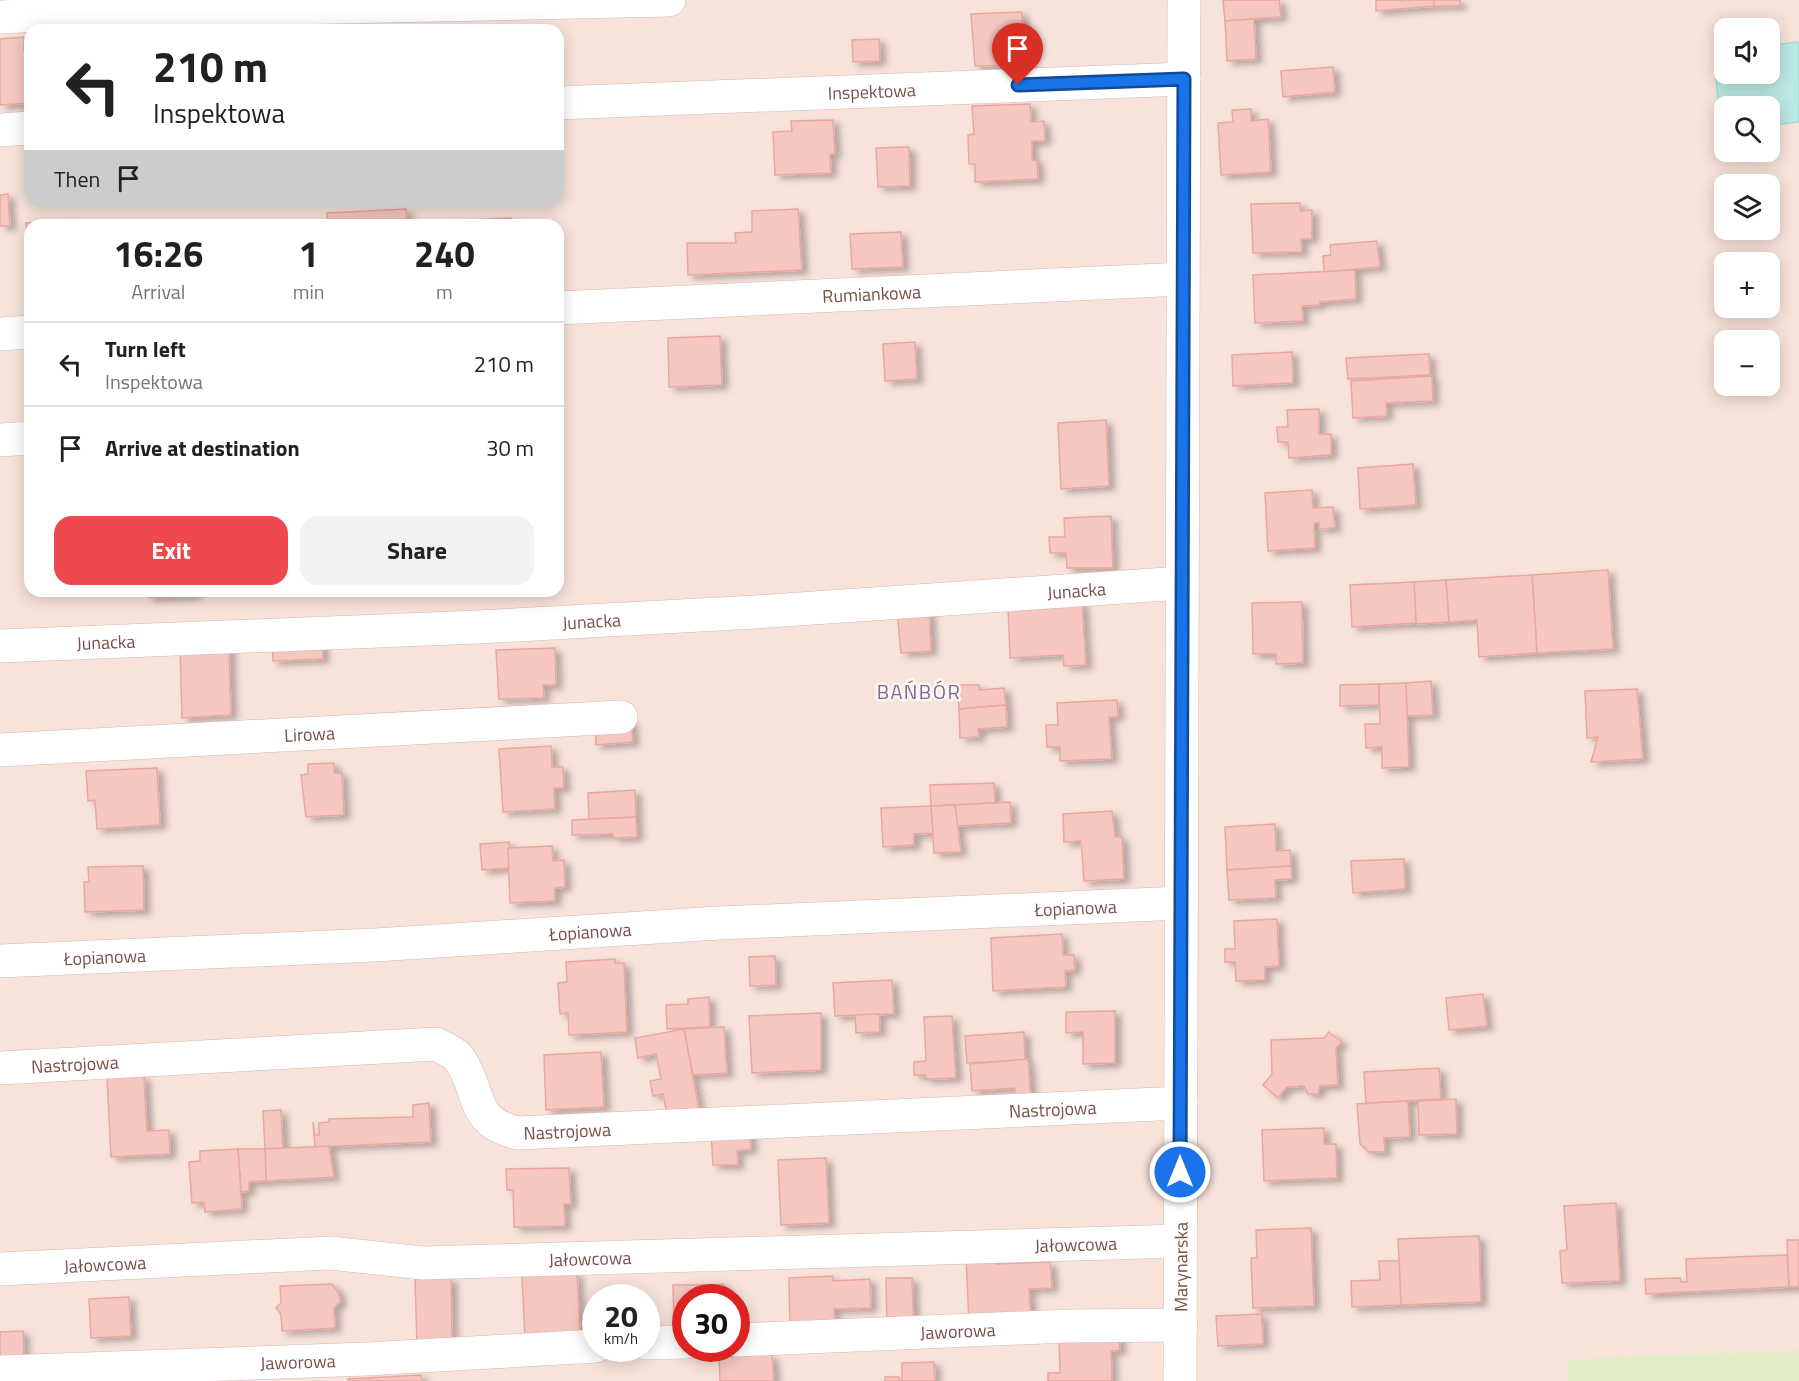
<!DOCTYPE html>
<html lang="en">
<head>
<meta charset="utf-8">
<style>
	:root { --surface:#fff; --page:#f2f2f2; --text:#202124; --muted:#757577; --line:#e0e0e0; --accent:#ed494f }
	body { margin:0; font-family:"Titillium Web",sans-serif; background:var(--page); color:var(--text); height:100vh; display:flex; flex-direction:column; font-size:22px; white-space:nowrap }
	* { box-sizing:border-box; margin:0 }
	p { font-size:20px; color:var(--muted) }
	.icon { flex:none; width:33px; height:33px; fill:none; stroke:currentColor; stroke-width:2; stroke-linecap:round; stroke-linejoin:round }
	.map { position:relative; flex:1; overflow:hidden }
	.sheet { position:absolute; left:24px; top:219px; width:540px; height:378px; display:flex; flex-direction:column; background:var(--surface); border-radius:18px; box-shadow:0 3px 15px #0003 }
	.sheet>* { flex:none }
	.guide { position:absolute; left:24px; top:24px; width:540px; height:183px; border-radius:18px; box-shadow:0 3px 15px #0003; background:#fff; color:var(--text); overflow:hidden }
	.buttons { position:absolute; left:1714px; top:18px; display:grid; gap:12px }
	.buttons a { display:grid; place-items:center; width:66px; height:66px; border-radius:12px; background:var(--surface); box-shadow:0 3px 15px #0003; font-size:30px }
	.speed { position:absolute; left:582px; top:1284px; display:flex; gap:12px; font-size:30px; font-weight:700; text-align:center }
	.speed>* { display:grid; place-content:center; width:78px; height:78px; border-radius:50%; background:var(--surface); box-shadow:0 3px 15px #0003; line-height:1 }
	.speed small { font-size:15px; font-weight:400 }
	.speed .limit { border:9px solid #d22; background:#fff; color:#111 }
	.pin { position:absolute; display:grid; place-items:center; width:51px; height:51px; color:#fff; margin:-62px -26px; border-radius:50% 50% 50% 0; rotate:-45deg; box-shadow:0 0 6px #0007 }
	.pin .icon { rotate:45deg }
	.me { position:absolute; width:66px; margin:-33px; rotate:0deg; stroke-linejoin:round; filter:drop-shadow(0 0 4px #0008) }
	.turn { display:flex; align-items:center; gap:21px; height:126px; padding:0 30px; font-size:27px }
	.turn .icon { width:78px; height:78px; stroke-width:2.5 }
	.turn b { display:block; font-size:42px; line-height:51px }
	.then { display:flex; align-items:center; height:57px; padding:0 30px; background:#0003; gap:12px; font-size:22px }
	.eta { display:flex; justify-content:space-evenly; align-items:center; height:102px; text-align:center }
	.eta b { font-size:36px; font-weight:700; line-height:42px }
	.cta { display:flex; gap:12px; margin-top:auto; padding:12px 30px }
	.cta a { flex:1; height:69px; border-radius:18px; background:var(--accent); color:#fff; font-size:24px; font-weight:700; line-height:69px; text-align:center }
	.cta a+a { background:var(--page); color:var(--text) }
	ul { padding:0; list-style:none }
	li { display:flex; align-items:center; gap:18px; height:84px; padding:0 30px; border-top:2px solid var(--line) }
	li div { flex:1 }
	li b { display:block; font-size:22px }
	li em { font-style:normal }
	.map>svg:first-child { display:block }
</style>
</head>
<body>
<div class="map">
<svg width="1799" height="1381" viewBox="0 0 1799 1381">
	<defs>
		<filter id="shadow"><feDropShadow dx="6" dy="4" stdDeviation="3" flood-color="#0004"/></filter>
	</defs>
	<rect width="100%" height="100%" fill="#fef1ea"/>
	<!-- residential -->
	<path fill="#f8e3da" fill-rule="evenodd" d="M 0,0 L 1799,0 L 1799,1350 L 1569,1359 L 1569,1381 L 0,1381 ZM 1725,28 L 1770,28 L 1770,74 L 1725,74 ZM 30,30 L 558,30 L 558,201 L 30,201 ZM 1725,106 L 1770,106 L 1770,152 L 1725,152 ZM 1725,184 L 1770,184 L 1770,230 L 1725,230 ZM 30,225 L 558,225 L 558,591 L 30,591 ZM 1725,262 L 1770,262 L 1770,308 L 1725,308 ZM 1725,340 L 1770,340 L 1770,386 L 1725,386 ZM 596,1298 L 646,1298 L 646,1348 L 596,1348 ZM 686,1298 L 736,1298 L 736,1348 L 686,1348 Z"/>
	<!-- green -->
	<polygon fill="#e0edc6" points="1799,1350 1799,1381 1569,1381 1568,1359"/>
	<!-- water -->
	<polygon fill="#bce9e4" stroke="#a2dcd6" stroke-width="1.5" points="1799,42 1799,122 1770,125 1770,106 1725,106 1725,124 1720,122 1715,67 1721,50 1725,50 1725,74 1770,74 1770,45"/>
	<!-- building -->
	<g fill="#f5c7c0" stroke="#e8a89f" stroke-width="1.5" filter="url(#shadow)">
		<polygon points="1223,0 1279,0 1281,17 1225,21"/>
		<polygon points="1376,0 1434,0 1434,6 1376,11"/>
		<rect x="1434" y="0" width="26" height="6"/>
		<polygon points="1022,12 1023,34 1027,35 1028,65 975,66 971,14"/>
		<polygon points="1254,19 1256,59 1227,61 1225,21"/>
		<polygon points="24,37 24,51 30,50 30,103 0,105 0,39"/>
		<polygon points="879,39 880,61 853,62 852,40"/>
		<polygon points="1333,67 1335,92 1283,97 1281,71"/>
		<polygon points="1030,104 1031,122 1044,121 1045,141 1032,141 1032,160 1037,160 1038,179 975,182 975,164 969,164 968,135 974,134 972,106"/>
		<polygon points="1251,109 1251,121 1268,119 1271,172 1221,175 1218,123 1233,122 1232,110"/>
		<polygon points="833,120 835,154 830,154 831,173 775,175 773,132 792,131 791,121"/>
		<polygon points="909,147 910,186 878,187 876,148"/>
		<polygon points="8,194 10,226 0,226 0,195"/>
		<polygon points="1300,203 1300,211 1312,210 1312,239 1301,239 1302,252 1253,253 1251,204"/>
		<polygon points="406,209 407,225 327,225 327,213"/>
		<polygon points="798,209 802,270 688,275 687,243 736,243 735,233 752,232 752,211"/>
		<polygon points="511,218 511,225 437,225 437,222"/>
		<polygon points="72,221 73,225 30,225 30,238 27,238 26,223"/>
		<polygon points="901,232 903,267 852,269 850,234"/>
		<polygon points="1377,241 1380,267 1324,272 1323,256 1331,255 1330,245"/>
		<polygon points="1355,270 1356,299 1320,302 1320,305 1302,306 1303,321 1255,323 1253,275"/>
		<polygon points="720,336 722,385 669,387 668,338"/>
		<polygon points="915,342 917,379 885,381 883,344"/>
		<polygon points="1292,352 1293,383 1233,386 1232,355"/>
		<polygon points="1429,354 1430,375 1348,379 1346,358"/>
		<polygon points="1432,376 1433,401 1386,403 1387,416 1353,418 1351,381"/>
		<polygon points="1319,409 1319,434 1331,434 1331,455 1289,458 1288,442 1278,442 1277,427 1288,427 1287,410"/>
		<polygon points="1106,420 1109,486 1061,489 1058,423"/>
		<polygon points="1413,464 1416,505 1360,509 1358,468"/>
		<polygon points="1312,490 1313,508 1333,507 1335,528 1319,529 1319,523 1314,523 1315,548 1268,551 1265,493"/>
		<polygon points="1111,516 1113,568 1067,568 1066,553 1050,553 1049,537 1065,537 1064,518"/>
		<polygon points="1608,570 1613,649 1537,653 1532,575"/>
		<polygon points="1532,575 1537,653 1479,657 1477,620 1449,622 1446,580"/>
		<polygon points="1446,580 1449,622 1416,624 1414,582"/>
		<polygon points="1414,582 1416,623 1352,627 1350,585"/>
		<polygon points="148,591 195,591 195,595 148,597"/>
		<polygon points="1082,601 1086,665 1064,666 1063,655 1010,658 1008,605"/>
		<polygon points="1302,602 1303,663 1276,664 1276,654 1253,654 1252,603"/>
		<polygon points="929,607 931,651 901,653 897,609"/>
		<polygon points="322,637 323,659 273,661 272,640"/>
		<polygon points="229,644 231,715 182,718 180,646"/>
		<polygon points="555,648 556,685 543,685 544,698 499,699 496,650"/>
		<polygon points="1431,681 1433,715 1407,716 1406,683"/>
		<polygon points="1406,683 1409,767 1382,768 1382,747 1366,748 1365,724 1380,724 1379,684"/>
		<polygon points="1379,684 1379,705 1340,706 1340,685"/>
		<polygon points="957,685 979,685 979,690 1004,688 1006,705 959,709"/>
		<polygon points="1637,689 1643,759 1591,762 1598,737 1587,738 1585,691"/>
		<polygon points="1117,700 1118,717 1109,717 1112,759 1060,761 1060,747 1047,747 1046,725 1058,725 1057,703"/>
		<polygon points="1006,705 1007,727 978,729 979,737 960,738 959,709"/>
		<polygon points="631,719 633,742 596,745 595,721"/>
		<polygon points="551,746 552,767 563,767 564,788 554,788 555,809 503,812 499,749"/>
		<polygon points="334,763 334,773 342,773 344,815 306,817 301,775 308,774 308,764"/>
		<polygon points="157,768 160,825 97,829 95,800 88,801 86,771"/>
		<polygon points="994,783 995,803 931,806 930,785"/>
		<polygon points="635,790 636,817 589,819 588,793"/>
		<polygon points="1010,802 1011,823 957,826 955,805"/>
		<polygon points="955,805 961,852 934,853 931,806"/>
		<polygon points="931,806 933,833 914,834 914,845 883,847 881,808"/>
		<polygon points="1112,811 1115,837 1122,837 1124,879 1084,881 1081,841 1064,842 1063,814"/>
		<polygon points="636,817 637,837 614,838 613,834 572,835 572,820"/>
		<polygon points="1275,824 1276,851 1290,850 1291,866 1227,870 1225,827"/>
		<polygon points="509,842 509,868 482,870 480,844"/>
		<polygon points="552,846 553,861 564,860 565,887 555,888 555,901 510,903 508,848"/>
		<polygon points="1404,859 1405,889 1353,893 1351,861"/>
		<polygon points="143,866 144,910 85,912 84,882 89,882 88,867"/>
		<polygon points="1291,866 1292,879 1275,880 1276,898 1229,900 1227,870"/>
		<polygon points="1277,919 1279,966 1265,967 1265,980 1236,981 1235,962 1225,962 1225,949 1235,949 1234,921"/>
		<polygon points="1062,934 1063,955 1074,955 1075,970 1065,971 1066,987 993,991 991,938"/>
		<polygon points="775,956 776,985 750,986 749,957"/>
		<polygon points="615,959 615,963 624,963 627,1032 569,1035 568,1013 560,1014 558,983 567,982 566,962"/>
		<polygon points="892,980 894,1014 835,1016 833,983"/>
		<polygon points="1483,994 1487,1026 1449,1030 1446,998"/>
		<polygon points="709,997 710,1027 667,1029 666,1005 688,1004 688,999"/>
		<polygon points="1115,1011 1115,1063 1083,1064 1083,1032 1066,1033 1066,1012"/>
		<polygon points="821,1013 821,1070 752,1073 749,1016"/>
		<polygon points="879,1014 880,1032 856,1033 855,1015"/>
		<polygon points="952,1016 956,1078 926,1079 926,1075 914,1075 914,1062 926,1061 924,1017"/>
		<polygon points="724,1027 727,1073 693,1075 684,1029"/>
		<polygon points="684,1029 699,1109 667,1114 663,1094 653,1096 650,1081 661,1079 656,1054 638,1058 635,1038"/>
		<polygon points="1024,1032 1025,1060 967,1063 965,1036"/>
		<polygon points="1329,1032 1342,1042 1336,1048 1338,1085 1320,1086 1318,1094 1308,1094 1304,1086 1287,1087 1278,1098 1263,1085 1272,1074 1271,1040 1324,1038"/>
		<polygon points="601,1052 604,1107 546,1110 544,1055"/>
		<polygon points="1028,1059 1031,1099 1015,1099 1015,1088 972,1091 970,1064"/>
		<polygon points="1439,1068 1441,1099 1366,1103 1364,1072"/>
		<polygon points="144,1076 147,1131 169,1130 170,1154 111,1157 107,1077"/>
		<polygon points="1456,1099 1457,1134 1419,1135 1418,1101"/>
		<polygon points="1408,1101 1410,1137 1384,1138 1385,1152 1369,1152 1360,1144 1357,1104"/>
		<polygon points="429,1103 431,1142 315,1147 313,1122 315,1135 319,1135 319,1123 329,1122 329,1119 413,1117 413,1105"/>
		<polygon points="281,1110 283,1148 265,1149 263,1111"/>
		<polygon points="1324,1128 1324,1144 1336,1144 1337,1178 1264,1181 1262,1130"/>
		<polygon points="750,1129 751,1149 737,1151 738,1165 713,1165 711,1131"/>
		<polygon points="329,1146 334,1177 266,1181 265,1149"/>
		<polygon points="238,1149 265,1149 266,1181 249,1182 249,1191 241,1192"/>
		<polygon points="238,1149 242,1209 205,1212 204,1202 192,1203 189,1162 200,1161 200,1151"/>
		<polygon points="826,1158 829,1223 781,1225 778,1160"/>
		<polygon points="569,1168 571,1204 564,1204 565,1226 514,1227 513,1190 507,1190 506,1169"/>
		<polygon points="1616,1203 1620,1281 1562,1283 1560,1251 1567,1250 1564,1206"/>
		<polygon points="1311,1228 1314,1306 1253,1308 1251,1258 1257,1258 1256,1230"/>
		<polygon points="1479,1236 1481,1302 1401,1305 1398,1239"/>
		<polygon points="1787,1240 1799,1240 1799,1287 1789,1287"/>
		<polygon points="996,1254 996,1264 1050,1262 1052,1288 1029,1289 1031,1320 969,1323 966,1256"/>
		<polygon points="1787,1255 1789,1287 1646,1294 1645,1279 1680,1278 1681,1282 1687,1282 1686,1259"/>
		<polygon points="1379,1261 1399,1261 1401,1305 1352,1307 1351,1281 1380,1280"/>
		<polygon points="577,1273 580,1337 525,1340 522,1276"/>
		<polygon points="833,1276 833,1281 870,1279 871,1308 834,1309 835,1329 790,1331 789,1278"/>
		<polygon points="451,1278 452,1343 417,1344 415,1279"/>
		<polygon points="886,1278 912,1278 914,1327 887,1328"/>
		<polygon points="332,1284 339,1293 340,1302 334,1308 335,1328 282,1331 281,1314 276,1308 281,1303 280,1286"/>
		<polygon points="724,1284 724,1298 705,1298 705,1285"/>
		<polygon points="673,1285 705,1285 705,1298 686,1298 686,1335 674,1335"/>
		<polygon points="129,1297 131,1336 91,1338 89,1299"/>
		<polygon points="1262,1314 1263,1344 1218,1346 1216,1316"/>
		<polygon points="23,1331 24,1362 0,1363 0,1332"/>
		<polygon points="1119,1332 1120,1350 1111,1351 1112,1381 1048,1381 1048,1373 1060,1373 1059,1334"/>
		<polygon points="772,1355 774,1381 720,1381 719,1356"/>
		<polygon points="934,1362 935,1381 902,1381 902,1363"/>
		<polygon points="421,1375 422,1381 348,1381 348,1379"/>
		<polygon points="885,1377 899,1377 900,1381 885,1381"/>
	</g>
	<g fill="none" stroke-linecap="round" stroke-linejoin="round">
		<!-- minor casing -->
		<g stroke="#d4b7b1" stroke-width="34">
			<g id="minor">
				<polyline points="0,17 106,12 669,0"/>
				<path id="s1" d="M 558,103 L 1184,79"/>
				<polyline points="0,130 30,128"/>
				<path id="s2" d="M 558,308 L 1183,279"/>
				<polyline points="0,334 30,332"/>
				<polyline points="0,440 30,438"/>
				<path id="s3" d="M 0,646 L 478,627 L 755,612 L 1182,583"/>
				<path id="s4" d="M 0,750 L 621,717"/>
				<path id="s5" d="M 0,961 L 375,945 L 719,923 L 1181,903"/>
				<path id="s6" d="M 0,1068 L 436,1044 C 443,1048 456,1053 460,1060 C 482,1092 469,1122 518,1133 L 1181,1103"/>
				<path id="s7" d="M 0,1269 L 330,1253 L 423,1263 L 1180,1241"/>
				<path id="s8" d="M 736,1340 L 1068,1326 L 1181,1325"/>
				<polyline points="646,1343 686,1342"/>
				<path id="s9" d="M 0,1372 L 367,1359 L 596,1346"/>
				<path id="s10" d="M 1180,1381 L 1184,0"/>
			</g>
		</g>
		<!-- minor -->
		<use href="#minor" stroke="#fff" stroke-width="33"/>
	</g>
	<g fill="none" stroke-linecap="round" stroke-linejoin="round">
		<!-- route casing -->
		<g stroke="#114b97" stroke-width="15">
			<polyline id="route" points="1018,85 1184,79 1180,1172"/>
		</g>
		<!-- route -->
		<use href="#route" stroke="#1a73e8" stroke-width="10"/>
	</g>
	<g text-anchor="middle" dominant-baseline="central" stroke-width="5" stroke-linejoin="round" paint-order="stroke">
		<!-- street labels -->
		<g font-size="18" fill="#7b4f4b" stroke="#fff6f1">
			<text stroke="none"><textPath href="#s1" startOffset="314">Inspektowa</textPath></text>
			<text stroke="none"><textPath href="#s2" startOffset="314">Rumiankowa</textPath></text>
			<text stroke="none"><textPath href="#s3" startOffset="1078">Junacka</textPath></text>
			<text stroke="none"><textPath href="#s3" startOffset="592">Junacka</textPath></text>
			<text stroke="none"><textPath href="#s3" startOffset="106">Junacka</textPath></text>
			<text stroke="none"><textPath href="#s4" startOffset="310">Lirowa</textPath></text>
			<text stroke="none"><textPath href="#s5" startOffset="1077">Łopianowa</textPath></text>
			<text stroke="none"><textPath href="#s5" startOffset="591">Łopianowa</textPath></text>
			<text stroke="none"><textPath href="#s5" startOffset="105">Łopianowa</textPath></text>
			<text stroke="none"><textPath href="#s6" startOffset="75">Nastrojowa</textPath></text>
			<text stroke="none"><textPath href="#s6" startOffset="1100">Nastrojowa</textPath></text>
			<text stroke="none"><textPath href="#s6" startOffset="614">Nastrojowa</textPath></text>
			<text stroke="none"><textPath href="#s7" startOffset="1077">Jałowcowa</textPath></text>
			<text stroke="none"><textPath href="#s7" startOffset="591">Jałowcowa</textPath></text>
			<text stroke="none"><textPath href="#s7" startOffset="105">Jałowcowa</textPath></text>
			<text stroke="none"><textPath href="#s10" startOffset="114">Marynarska</textPath></text>
			<text stroke="none"><textPath href="#s8" startOffset="222">Jaworowa</textPath></text>
			<text stroke="none"><textPath href="#s9" startOffset="298">Jaworowa</textPath></text>
		</g>
		<!-- neighbourhood labels -->
		<g font-size="20" letter-spacing="1.5" fill="#7d679d" stroke="#fff6f1">
			<text x="919" y="691">BAŃBÓR</text>
		</g>
	</g>
</svg>
<div class="buttons">
<a><svg class="icon" aria-label="sound" viewBox="0 0 24 24"><path d="M4 9h4l5-4v14l-5-4H4zM17 9q2 3 0 6"/></svg></a>
<a><svg class="icon" aria-label="search" viewBox="0 0 24 24"><circle cx="10" cy="10" r="6"/><path d="M15 15l6 6"/></svg></a>
<a><svg class="icon" aria-label="layers" viewBox="0 0 24 24"><path d="M12 4l9 5-9 5-9-5zM3 14l9 5 9-5"/></svg></a>
<a>+</a>
<a>−</a>
</div>
<div class="speed"><div>20<small>km/h</small></div><div class="limit">30</div></div>
<div class="pin" style="left:1018px;top:85px;background:#d93025"><svg class="icon" aria-label="arrive" viewBox="0 0 24 24"><path d="M6 21V4h12l-3 4 3 4H6"/></svg></div>
<svg class="me" style="left:1180px;top:1172px" viewBox="-20 -20 40 40"><circle r="17" fill="#1a73e8" stroke="#fff" stroke-width="3"/><path d="M0-11L8 9 0 5-8 9z" fill="#fff"/></svg>
<div class="guide">
<div class="turn"><svg class="icon" aria-label="left" viewBox="0 0 24 24"><path d="M17 20v-9H6M10 6l-5 5 5 5"/></svg><div><b>210 m</b>Inspektowa</div></div>
<div class="then">Then<svg class="icon" aria-label="arrive" viewBox="0 0 24 24"><path d="M6 21V4h12l-3 4 3 4H6"/></svg></div>
</div>
<section class="sheet">
<div class="eta">
<div><b>16:26</b><p>Arrival</p></div>
<div><b>1</b><p>min</p></div>
<div><b>240</b><p>m</p></div>
</div>
<ul>
<li><svg class="icon" aria-label="left" viewBox="0 0 24 24"><path d="M17 20v-9H6M10 6l-5 5 5 5"/></svg><div><b>Turn left</b><p>Inspektowa</p></div><em>210 m</em></li>
<li><svg class="icon" aria-label="arrive" viewBox="0 0 24 24"><path d="M6 21V4h12l-3 4 3 4H6"/></svg><div><b>Arrive at destination</b></div><em>30 m</em></li>
</ul>
<div class="cta"><a>Exit</a><a>Share</a></div>
</section>
</div>
</body>
</html>
